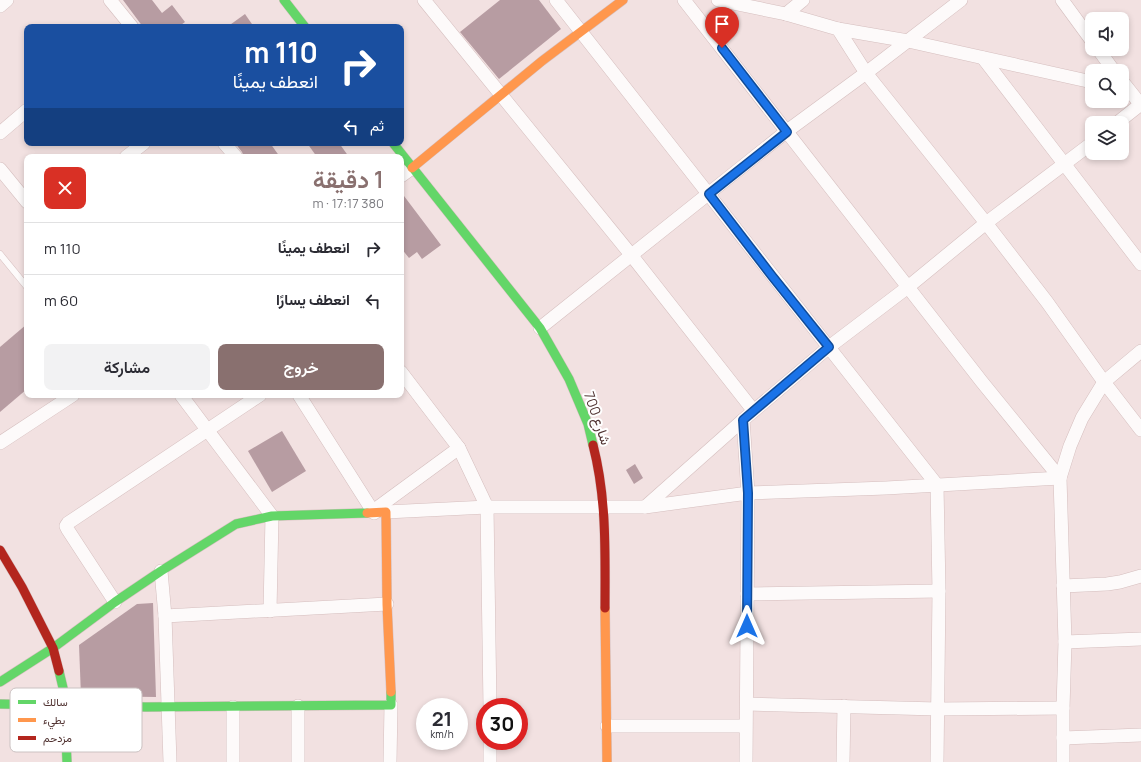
<!DOCTYPE html>
<html lang="ar">
<head>
<meta charset="utf-8">
<style>
	:root { --surface:#fff; --page:#f2f2f3; --text:#2b2b33; --muted:#7c7c81; --line:#e1e1e2; --accent:#89706f }
	body { margin:0; font-family:Manrope,Vazirmatn,sans-serif; background:var(--page); color:var(--text); direction:rtl; height:100vh; display:flex; flex-direction:column; font-size:15px; white-space:nowrap }
	* { box-sizing:border-box; margin:0 }
	p { font-size:13px; color:var(--muted) }
	.icon { flex:none; width:22px; height:22px; fill:none; stroke:currentColor; stroke-width:2; stroke-linecap:round; stroke-linejoin:round }
	.map { position:relative; flex:1; overflow:hidden; direction:ltr }
	.panel { position:absolute; left:24px; top:154px; width:380px; height:244px; display:flex; flex-direction:column; background:var(--surface); border-radius:8px; box-shadow:0 2px 6px #0003; direction:rtl }
	.panel>* { flex:none }
	.top-card { position:absolute; left:24px; top:24px; width:380px; height:122px; border-radius:8px; box-shadow:0 2px 6px #0003; direction:rtl; background:#1a4fa0; color:#fff; overflow:hidden }
	.buttons { position:absolute; left:1085px; top:12px; display:grid; gap:8px }
	.buttons a { display:grid; place-items:center; width:44px; height:44px; border-radius:8px; background:var(--surface); box-shadow:0 2px 6px #0003; font-size:20px }
	.speed { position:absolute; left:416px; top:698px; display:flex; gap:8px; font-size:20px; font-weight:700; text-align:center }
	.speed>* { display:grid; place-content:center; width:52px; height:52px; border-radius:50%; background:var(--surface); box-shadow:0 2px 6px #0003; line-height:1 }
	.speed small { font-size:10px; font-weight:400 }
	.speed .limit { border:6px solid #d22; background:#fff; color:#111 }
	.pin { position:absolute; display:grid; place-items:center; width:34px; height:34px; color:#fff; margin:-41px -17px; border-radius:50% 50% 50% 0; rotate:-45deg; box-shadow:0 0 4px #0007 }
	.pin .icon { rotate:45deg }
	.me { position:absolute; width:44px; margin:-22px; rotate:0deg; stroke-linejoin:round; filter:drop-shadow(0 0 3px #0008) }
	.turn { display:flex; align-items:center; gap:14px; height:84px; padding:0 20px; font-size:18px }
	.turn .icon { width:52px; height:52px; stroke-width:2.5 }
	.turn b { display:block; font-size:28px; line-height:34px }
	.then { display:flex; align-items:center; height:38px; padding:0 20px; background:#0003; gap:8px; font-size:15px }
	.round { display:grid; place-items:center; flex:none; width:42px; height:42px; border-radius:8px; background:var(--page) }
	.head { display:flex; align-items:center; justify-content:space-between; height:68px; padding:0 20px }
	h1 { font-size:24px; font-weight:600; line-height:30px; color:var(--accent) }
	.cta { display:flex; gap:8px; margin-top:auto; padding:8px 20px }
	.cta a { flex:1; height:46px; border-radius:8px; background:var(--accent); color:#fff; font-size:16px; font-weight:600; line-height:46px; text-align:center }
	.cta a+a { background:var(--page); color:var(--text) }
	ul { padding:0; list-style:none }
	li { display:flex; align-items:center; gap:12px; height:52px; padding:0 20px; border-top:1px solid var(--line) }
	li div { flex:1 }
	li b { display:block; font-size:15px }
	li em { font-style:normal }
	.map>svg:first-child { display:block }
</style>
</head>
<body>
<div class="map">
<svg width="1141" height="762" viewBox="0 0 1141 762">
	<rect width="100%" height="100%" fill="#f2e1e1"/>
	<!-- building -->
	<g fill="#b79ca2">
		<polygon points="123,0 152,0 162,13 172,5 185,22 178,27 143,27"/>
		<polygon points="500,0 539,0 561,29 499,79 460,32"/>
		<polygon points="245,14 254,27 227,27"/>
		<polygon points="235,143 270,143 280,157 244,157 242,152"/>
		<polygon points="307,143 339,143 349,157 317,157"/>
		<polygon points="401,192 441,245 422,259 417,252 409,258 401,248"/>
		<polygon points="27,324 27,389 0,412 0,347"/>
		<polygon points="282,431 306,471 272,492 248,451"/>
		<polygon points="635,464 643,478 634,484 626,470"/>
		<polygon points="153,603 156,697 81,696 79,645 137,604"/>
	</g>
	<g fill="none" stroke-linecap="round" stroke-linejoin="round">
		<!-- lane casing -->
		<g stroke="#d5bebe" stroke-width="7">
			<polyline id="lane" points="0,254 27,287"/>
		</g>
		<!-- street casing -->
		<g stroke="#d5bebe" stroke-width="14">
			<g id="street">
				<polyline points="110,0 132,27"/>
				<polyline points="424,0 632,256 753,410"/>
				<polyline points="556,0 937,485 939,591 937,762"/>
				<polyline points="684,0 982,382 1060,478"/>
				<polyline points="718,0 786,14 838,29 866,73 986,223 1047,302 1104,382 1141,351"/>
				<polyline points="1062,0 1092,41"/>
				<polyline points="0,6 7,0"/>
				<polyline points="786,14 803,0"/>
				<polyline points="838,29 908,41 1092,82"/>
				<polyline points="1098,49 1114,71"/>
				<polyline points="983,58 1141,264"/>
				<polyline points="1122,81 1141,105"/>
				<polyline points="1117,123 1141,104"/>
				<polyline points="0,133 27,110"/>
				<polyline points="224,143 236,157"/>
				<polyline points="126,157 144,143"/>
				<polyline points="0,169 27,202"/>
				<polyline points="401,176 412,168"/>
				<polyline points="540,328 787,131 866,73 961,0"/>
				<polyline points="401,372 459,448 487,507 490,707"/>
				<polyline points="181,395 272,516 270,611"/>
				<polyline points="299,395 374,513"/>
				<polyline points="0,443 73,395"/>
				<polyline points="645,507 743,420"/>
				<polyline points="373,511 459,448"/>
				<polyline points="386,512 487,507 645,507 748,493 886,488 1060,478"/>
				<polyline points="161,571 165,616 387,604"/>
				<polyline points="1063,586 1107,584 1120,582 1141,576"/>
				<polyline points="747,594 939,591"/>
				<polyline points="115,602 68,530 66,526 68,523 260,395"/>
				<polyline points="165,616 170,762"/>
				<polyline points="1065,642 1141,639"/>
				<polyline points="747,704 938,709 1063,708"/>
				<polyline points="233,707 233,762"/>
				<polyline points="607,726 745,726"/>
				<polyline points="1063,738 1141,735"/>
				<polyline points="490,741 490,762"/>
				<polyline points="298,762 298,706"/>
				<polyline points="390,762 391,705"/>
				<polyline points="746,762 748,493 743,420 829,347 908,287 986,223 1092,143"/>
				<polyline points="843,762 844,706"/>
				<polyline points="1063,762 1063,708 1065,642 1060,478 1070,446 1082,418 1104,382 1141,430"/>
			</g>
		</g>
		<!-- fast casing -->
		<g stroke="#d5bebe" stroke-width="10">
			<g id="fast">
				<polyline points="284,0 305,27"/>
				<polyline points="393,143 540,328 569,379 588,424 593,445"/>
				<polyline points="59,671 64,692 67,762"/>
				<polyline points="0,682 53,648 115,602 161,571 236,524 272,516 367,513"/>
				<polyline points="0,704 146,707 391,705 391,692"/>
			</g>
		</g>
		<!-- slow casing -->
		<g stroke="#d5bebe" stroke-width="10">
			<g id="slow">
				<polyline points="412,168 542,61 623,0"/>
				<polyline points="367,513 386,512 387,604 391,692"/>
				<polyline points="605,608 607,762"/>
			</g>
		</g>
		<!-- jam casing -->
		<g stroke="#d5bebe" stroke-width="10">
			<g id="jam">
				<path d="M 593,445 C 607,499 605,553 605,608"/>
				<polyline points="0,550 22,587 53,648 59,671"/>
			</g>
		</g>
		<!-- lane -->
		<use href="#lane" stroke="#fdfafa" stroke-width="6"/>
		<!-- street -->
		<use href="#street" stroke="#fdfafa" stroke-width="13"/>
		<!-- fast -->
		<use href="#fast" stroke="#63d668" stroke-width="9"/>
		<!-- slow -->
		<use href="#slow" stroke="#ff974d" stroke-width="9"/>
		<!-- jam -->
		<use href="#jam" stroke="#b3261e" stroke-width="9"/>
	</g>
	<g fill="none" stroke-linecap="round" stroke-linejoin="round">
		<!-- route casing -->
		<g stroke="#114b97" stroke-width="10">
			<polyline id="route" points="722,48 787,132 709,194 772,276 829,347 743,420 748,493 747,626"/>
		</g>
		<!-- route -->
		<use href="#route" stroke="#1a73e8" stroke-width="7"/>
	</g>
	<g text-anchor="middle" dominant-baseline="central" stroke-width="4" stroke-linejoin="round" paint-order="stroke">
		<!-- street labels -->
		<g font-size="14" fill="#513332" stroke="#fff">
			<text transform="translate(598 418) rotate(71)">شارع 700</text>
		</g>
	</g>
	<!-- legend -->
	<rect x="10" y="688" width="132" height="64" rx="6" fill="#fff" stroke="#cbc2c2" stroke-width="1"/>
	<rect x="18" y="700" width="18" height="4" fill="#63d668"/>
	<rect x="18" y="718" width="18" height="4" fill="#ff974d"/>
	<rect x="18" y="736" width="18" height="4" fill="#b3261e"/>
	<g font-size="11" fill="#513332">
		<text x="43" y="706">سالك</text>
		<text x="43" y="724">بطيء</text>
		<text x="43" y="742">مزدحم</text>
	</g>
</svg>
<div class="buttons">
<a><svg class="icon" aria-label="sound" viewBox="0 0 24 24"><path d="M4 9h4l5-4v14l-5-4H4zM17 9q2 3 0 6"/></svg></a>
<a><svg class="icon" aria-label="search" viewBox="0 0 24 24"><circle cx="10" cy="10" r="6"/><path d="M15 15l6 6"/></svg></a>
<a><svg class="icon" aria-label="layers" viewBox="0 0 24 24"><path d="M12 4l9 5-9 5-9-5zM3 14l9 5 9-5"/></svg></a>
</div>
<div class="speed"><div>21<small>km/h</small></div><div class="limit">30</div></div>
<div class="pin" style="left:722px;top:48px;background:#d93025"><svg class="icon" aria-label="arrive" viewBox="0 0 24 24"><path d="M6 21V4h12l-3 4 3 4H6"/></svg></div>
<svg class="me" style="left:747px;top:626px" viewBox="-20 -20 40 40"><path d="M0-17L14 15 0 8-14 15z" fill="#1a73e8" stroke="#fff" stroke-width="4"/></svg>
<div class="top-card">
<div class="turn"><svg class="icon" aria-label="right" viewBox="0 0 24 24"><path d="M7 20v-9h11M14 6l5 5-5 5"/></svg><div><b>110 m</b>انعطف يمينًا</div></div>
<div class="then">ثم<svg class="icon" aria-label="left" viewBox="0 0 24 24"><path d="M17 20v-9H6M10 6l-5 5 5 5"/></svg></div>
</div>
<section class="panel">
<div class="head"><div><h1>1 دقيقة</h1><p>380 m · 17:17</p></div><a class="round" style="background:#d93025;color:#fff"><svg class="icon" aria-label="close" viewBox="0 0 24 24"><path d="M6 6l12 12M18 6L6 18"/></svg></a></div>
<ul>
<li><svg class="icon" aria-label="right" viewBox="0 0 24 24"><path d="M7 20v-9h11M14 6l5 5-5 5"/></svg><div><b>انعطف يمينًا</b></div><em>110 m</em></li>
<li><svg class="icon" aria-label="left" viewBox="0 0 24 24"><path d="M17 20v-9H6M10 6l-5 5 5 5"/></svg><div><b>انعطف يسارًا</b></div><em>60 m</em></li>
</ul>
<div class="cta"><a>خروج</a><a>مشاركة</a></div>
</section>
</div>
</body>
</html>
